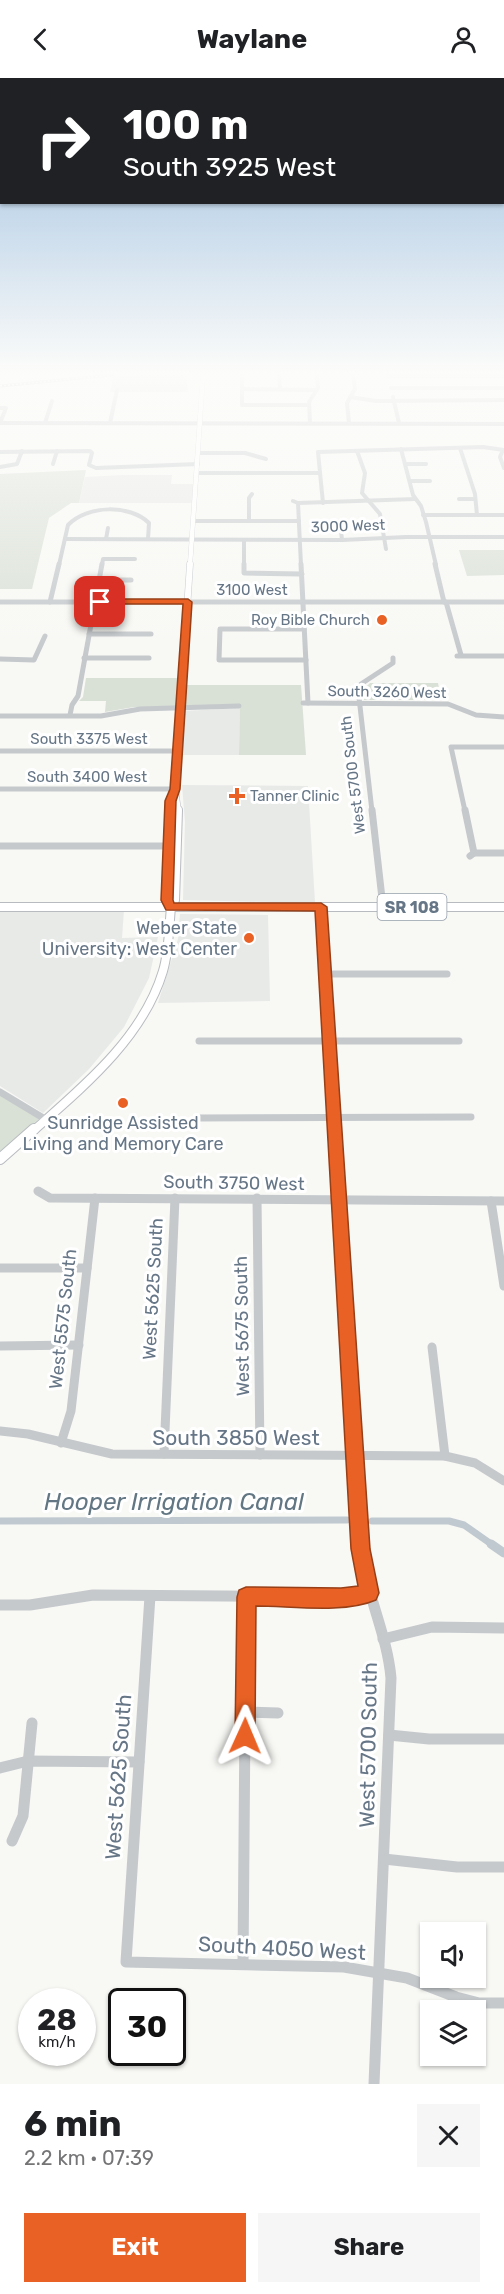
<!DOCTYPE html>
<html lang="en">
<head>
<meta charset="utf-8">
<style>
	:root { --surface:#fff; --page:#f6f6f6; --text:#202124; --muted:#757577; --accent:#e96124 }
	body { margin:0; font-family:Rubik,sans-serif; background:var(--page); color:var(--text); height:100vh; display:flex; flex-direction:column; font-size:22px; white-space:nowrap }
	* { box-sizing:border-box; margin:0 }
	p { font-size:20px; color:var(--muted) }
	.icon { flex:none; width:33px; height:33px; fill:none; stroke:currentColor; stroke-width:2; stroke-linecap:round; stroke-linejoin:round }
	.map { position:relative; height:2006px; overflow:hidden }
	.panel { display:flex; flex-direction:column; background:var(--surface); flex:1 }
	.panel>* { flex:none }
	.banner { position:absolute; left:0px; top:0px; width:504px; height:126px; box-shadow:0 2px 4px #0004; background:#202124; color:#fff; overflow:hidden }
	.buttons { position:absolute; left:420px; top:1844px; display:grid; gap:12px }
	.buttons a { display:grid; place-items:center; width:66px; height:66px; border-radius:0px; background:var(--surface); box-shadow:0 2px 4px #0004; font-size:30px }
	.speed { position:absolute; left:18px; top:1910px; display:flex; gap:12px; font-size:30px; font-weight:700; text-align:center }
	.speed>* { display:grid; place-content:center; width:78px; height:78px; border-radius:50%; background:var(--surface); box-shadow:0 2px 4px #0004; line-height:1 }
	.speed small { font-size:15px; font-weight:400 }
	.speed .limit { border:3px solid #111; border-radius:9px; background:#fff; color:#111 }
	.pin { position:absolute; display:grid; place-items:center; width:51px; height:51px; color:#fff; margin:-26px; border-radius:12px; box-shadow:0 3px 9px #0006 }
	.me { position:absolute; width:66px; margin:-33px; rotate:1deg; stroke-linejoin:round; filter:drop-shadow(0 0 4px #0008) }
	.turn { display:flex; align-items:center; gap:21px; height:126px; padding:0 24px; font-size:27px }
	.turn .icon { width:78px; height:78px; stroke-width:2.5 }
	.turn b { display:block; font-size:42px; line-height:51px }
	.round { display:grid; place-items:center; flex:none; width:63px; height:63px; border-radius:0px; background:var(--page) }
	.summary { display:flex; align-items:center; justify-content:space-between; height:102px; padding:0 24px }
	h1 { font-size:36px; font-weight:700; line-height:45px }
	.cta { display:flex; gap:12px; margin-top:auto; padding:12px 24px }
	.cta a { flex:1; height:69px; border-radius:0px; background:var(--accent); color:#fff; font-size:24px; font-weight:700; line-height:69px; text-align:center }
	.cta a+a { background:var(--page); color:var(--text) }
	header { display:flex; justify-content:space-between; align-items:center; height:78px; padding:0 24px; background:var(--surface); font-size:27px; font-weight:700 }
	.map>svg:first-child { display:block }
</style>
</head>
<body>
<header><svg class="icon" aria-label="back" viewBox="0 0 24 24"><path d="M15 5l-7 7 7 7"/></svg>Waylane<svg class="icon" aria-label="person" viewBox="0 0 24 24"><circle cx="12" cy="8" r="4"/><path d="M4 21q1-7 8-7t8 7"/></svg></header>
<div class="map">
<svg width="504" height="2006" viewBox="0 0 504 2006">
	<rect width="100%" height="100%" fill="#f8f8f5"/>
	<!-- built -->
	<g fill="#e8eae8">
		<polygon points="124,397 172,397 171,406 193,406 193,425 79,425 85,399"/>
		<polygon points="240,630 239,677 180,677 183,633"/>
		<polygon points="182,707 308,708 315,825 183,822 185,744"/>
		<polygon points="0,831 124,832 122,860 158,859 149,900 124,949 89,991 43,1035 0,1008"/>
		<polygon points="180,836 268,837 270,923 158,925 178,861"/>
	</g>
	<!-- green -->
	<g fill="#d9e0d6">
		<polygon points="137,297 186,297 188,314 110,314 113,299"/>
		<polygon points="86,392 79,425 71,425 49,440 32,511 0,511 0,396"/>
		<polygon points="459,472 504,472 504,497 467,498"/>
		<polygon points="86,600 178,600 176,629 134,629 105,634 106,623 79,623 83,619"/>
		<polygon points="370,605 438,605 441,622 364,622 364,611"/>
		<polygon points="186,607 301,607 306,677 239,677 240,626 184,629"/>
		<polygon points="0,1015 39,1041 0,1074"/>
	</g>
	<g fill="none" stroke-linecap="round" stroke-linejoin="round">
		<!-- canal-far1 -->
		<g stroke="#c0c9cf" stroke-width="7">
			<polyline points="0,1443 347,1442"/>
			<polyline points="372,1443 449,1443 464,1447 494,1468"/>
		</g>
		<!-- canal -->
		<polyline stroke="#c0c9cf" stroke-width="9" points="491,1466 504,1475"/>
		<!-- major-far3 casing -->
		<g stroke="#b8bcc0" stroke-width="5">
			<polyline id="major-far3" points="190,487 203,297"/>
		</g>
		<!-- major-far2 casing -->
		<g stroke="#b8bcc0" stroke-width="7">
			<g id="major-far2">
				<polyline points="175,711 190,486"/>
				<polyline points="171,733 175,711 178,733"/>
			</g>
		</g>
		<!-- major-far1 casing -->
		<g stroke="#b8bcc0" stroke-width="10">
			<g id="major-far1">
				<polyline points="171,732 167,822 171,829"/>
				<polyline points="0,829 504,829"/>
				<polyline points="171,829 175,822 178,732"/>
				<path d="M 33,1053 C 83,1009 143,960 163,893 C 169,873 169,850 171,829"/>
			</g>
		</g>
		<!-- major casing -->
		<g stroke="#b8bcc0" stroke-width="12">
			<polyline id="major" points="0,1081 34,1051"/>
		</g>
		<!-- minor-far4 -->
		<g stroke="#c5c9cc" stroke-width="4">
			<polyline points="242,297 242,327 309,327"/>
			<polyline points="279,297 280,311"/>
			<polyline points="388,298 504,298"/>
			<polyline points="391,310 504,310"/>
			<polyline points="242,311 316,312"/>
			<polyline points="350,319 376,323 504,322"/>
			<polyline points="393,319 399,345"/>
			<polyline points="0,330 6,330 0,345"/>
			<polyline points="0,345 504,346"/>
			<polyline points="45,345 52,323"/>
			<polyline points="110,345 117,312"/>
			<polyline points="310,345 309,324 318,310 317,297"/>
			<polyline points="349,345 347,325 355,311 353,297"/>
			<polyline points="460,370 475,416 477,437"/>
			<polyline points="401,371 413,417 421,428 426,444 436,487"/>
			<polyline points="503,372 500,379 504,390"/>
			<polyline points="357,373 365,395 362,415 380,436 386,471"/>
			<polyline points="0,374 90,373 92,375 89,387 96,390 198,386"/>
			<polyline points="199,375 245,375 266,381"/>
			<polyline points="53,386 57,373"/>
			<polyline points="407,386 426,386"/>
			<polyline points="0,389 17,386 22,373"/>
			<polyline points="197,395 320,395"/>
			<polyline points="410,403 430,403"/>
			<polyline points="459,421 475,421"/>
			<polyline points="293,423 298,425 301,487"/>
			<polyline points="298,425 415,421"/>
			<polyline points="323,425 318,374 483,369 504,372"/>
			<polyline points="423,437 504,437"/>
			<polyline points="194,443 299,443"/>
			<polyline points="249,443 249,420 252,416"/>
			<polyline points="340,443 342,462"/>
			<polyline points="65,461 342,462 406,459 504,459"/>
			<polyline points="106,461 108,450"/>
			<polyline points="244,462 244,487"/>
			<path d="M 59,487 L 68,447 C 87,427 130,426 149,445 L 148,461"/>
			<polyline points="102,487 103,481 135,481"/>
		</g>
		<!-- minor-far3 -->
		<g stroke="#c5c9cc" stroke-width="5">
			<polyline points="244,486 244,495 302,496"/>
			<polyline points="301,486 308,625"/>
			<polyline points="435,486 444,524"/>
			<polyline points="100,502 131,502"/>
			<polyline points="0,524 504,524"/>
			<polyline points="50,524 59,486"/>
			<polyline points="446,524 461,577"/>
			<polyline points="304,551 220,551 219,582 306,582"/>
			<polyline points="89,556 151,556"/>
			<polyline points="457,578 504,578"/>
			<polyline points="84,580 149,580"/>
			<polyline points="0,581 34,582 45,558"/>
			<polyline points="303,625 448,626 476,637 504,639"/>
			<polyline points="70,637 72,627 78,618 102,486"/>
			<polyline points="0,638 101,638 140,631 239,628"/>
			<polyline points="0,673 178,673"/>
			<polyline points="0,711 175,711"/>
			<polyline points="372,733 358,611 361,606 393,585 393,580"/>
			<polyline points="465,733 451,669 504,669"/>
		</g>
		<!-- minor-far2 -->
		<g stroke="#c5c9cc" stroke-width="7">
			<polyline points="372,732 383,829"/>
			<polyline points="465,732 474,775 470,778"/>
			<polyline points="0,768 169,768"/>
			<polyline points="474,775 504,775"/>
			<polyline points="321,829 335,1053"/>
			<polyline points="325,896 447,896"/>
			<polyline points="199,963 459,963"/>
			<polyline points="0,1014 45,1041"/>
			<polyline points="196,1040 471,1039"/>
		</g>
		<!-- minor-far1 -->
		<g stroke="#c5c9cc" stroke-width="9">
			<polyline points="335,1051 361,1468"/>
			<polyline points="38,1113 50,1120 504,1123"/>
			<polyline points="257,1120 260,1377"/>
			<polyline points="491,1123 504,1208"/>
			<polyline points="0,1190 87,1190"/>
			<polyline points="0,1268 79,1267"/>
			<polyline points="432,1269 445,1378"/>
			<polyline points="0,1353 28,1356 112,1376 445,1378 475,1385 504,1403"/>
			<polyline points="61,1365 71,1333 95,1120"/>
			<polyline points="164,1376 175,1120"/>
		</g>
		<!-- minor -->
		<g stroke="#c5c9cc" stroke-width="11">
			<path d="M 361,1466 C 364,1513 387,1554 391,1600 L 374,2006"/>
			<polyline points="150,1518 126,1884 344,1889 407,1900 456,1919 479,1925 504,1925"/>
			<polyline points="0,1527 30,1527 93,1517 341,1519 369,1516"/>
			<polyline points="383,1561 432,1549 504,1550"/>
			<polyline points="245,1634 278,1635"/>
			<polyline points="389,1657 429,1661 504,1661"/>
			<polyline points="0,1690 28,1683 139,1684"/>
			<polyline points="12,1763 23,1738 32,1645"/>
			<polyline points="384,1781 457,1789 504,1789"/>
			<polyline points="243,1886 246,1519"/>
		</g>
		<!-- major-far3 -->
		<use href="#major-far3" stroke="#fff" stroke-width="4.5"/>
		<!-- major-far2 -->
		<use href="#major-far2" stroke="#fff" stroke-width="6"/>
		<!-- major-far1 -->
		<use href="#major-far1" stroke="#fff" stroke-width="8"/>
		<!-- major -->
		<use href="#major" stroke="#fff" stroke-width="10"/>
		<!-- rail casing -->
		<g stroke="#a5abb1" stroke-width="3">
			<polyline id="rail" points="0,308 112,297"/>
		</g>
		<!-- rail -->
		<use href="#rail" stroke="#fff" stroke-width="1.5" stroke-dasharray="2" stroke-linecap="butt"/>
	</g>
	<!-- sky -->
	<linearGradient id="sky" x2="0" y2="1"><stop stop-color="#98bcde"/><stop offset="0.51" stop-color="#fcfcfa"/><stop offset="1" stop-color="#fcfcfa" stop-opacity="0"/></linearGradient>
	<rect width="504" height="578" fill="url(#sky)"/>
	<!-- route -->
	<path fill="#e96124" stroke="#973f17" stroke-width="1.5" d="M 100,521 L 188,521 L 192,524 L 180,711 L 176,723 L 173,822 L 174,825 L 321,825 L 327,829 L 370,1471 L 379,1515 L 376,1522 C 344,1536 291,1528 256,1528 L 255,1658 L 252,1665 L 245,1668 L 238,1665 L 235,1658 L 237,1519 L 239,1512 L 246,1509 L 341,1510 L 358,1508 L 351,1471 L 315,833 L 166,832 L 161,822 L 165,723 L 170,711 L 183,526 L 97,526 L 96,524 Z"/>
	<!-- markers -->
	<g fill="#e96124" stroke="#fff" stroke-width="2">
		<circle cx="382" cy="542" r="6"/>
		<path d="M234 709h6v6h6v6h-6v6h-6v-6h-6v-6h6z"/>
		<circle cx="249" cy="860" r="6"/>
		<circle cx="123" cy="1025" r="6"/>
	</g>
	<g text-anchor="middle" dominant-baseline="central" stroke-width="6" stroke-linejoin="round" paint-order="stroke">
		<!-- far-street labels -->
		<g font-size="15" fill="#667687" stroke="#fff">
			<text transform="translate(348 448) rotate(-2)">3000 West</text>
			<text x="252" y="512">3100 West</text>
			<text transform="translate(387 614) rotate(1)">South 3260 West</text>
			<text x="89" y="661">South 3375 West</text>
			<text transform="translate(353 697) rotate(-97)">West 5700 South</text>
			<text x="87" y="699">South 3400 West</text>
		</g>
		<!-- far-poi labels -->
		<g font-size="15" fill="#667687" stroke="#fff" text-anchor="end">
			<text x="370" y="542">Roy Bible Church</text>
			<text x="250" y="718" text-anchor="start">Tanner Clinic</text>
		</g>
		<!-- shield labels -->
		<rect fill="#fff" stroke="#949fab" stroke-width="1.5" x="377.5" y="816" width="69" height="26" rx="4.5"/>
		<g font-size="16" font-weight="bold" fill="#667687">
			<text x="412" y="829">SR 108</text>
		</g>
		<!-- poi labels -->
		<g font-size="18" fill="#667687" stroke="#fff" text-anchor="end">
			<text x="237" y="850">Weber State<tspan x="237" dy="21">University: West Center</tspan></text>
			<text x="123" y="1045" text-anchor="middle">Sunridge Assisted<tspan x="123" dy="21">Living and Memory Care</tspan></text>
		</g>
		<!-- street labels -->
		<g font-size="18" fill="#667687" stroke="#fff">
			<text transform="translate(234 1105) rotate(1)">South 3750 West</text>
			<text transform="translate(153 1211) rotate(-87)">West 5625 South</text>
			<text transform="translate(63 1241) rotate(-84)">West 5575 South</text>
			<text transform="translate(242 1248) rotate(-91)">West 5675 South</text>
		</g>
		<!-- near-street labels -->
		<g font-size="21" fill="#667687" stroke="#fff">
			<text x="236" y="1359">South 3850 West</text>
			<text transform="translate(368 1667) rotate(-89)">West 5700 South</text>
			<text transform="translate(118 1699) rotate(-86)">West 5625 South</text>
			<text transform="translate(282 1870) rotate(3)">South 4050 West</text>
		</g>
		<!-- near-water labels -->
		<g font-size="24" font-style="italic" fill="#627783" stroke="#fff">
			<text x="174" y="1424">Hooper Irrigation Canal</text>
		</g>
	</g>
</svg>
<div class="buttons">
<a><svg class="icon" aria-label="sound" viewBox="0 0 24 24"><path d="M4 9h4l5-4v14l-5-4H4zM17 9q2 3 0 6"/></svg></a>
<a><svg class="icon" aria-label="layers" viewBox="0 0 24 24"><path d="M12 4l9 5-9 5-9-5zM3 14l9 5 9-5"/></svg></a>
</div>
<div class="speed"><div>28<small>km/h</small></div><div class="limit">30</div></div>
<div class="pin" style="left:100px;top:524px;background:#d93025"><svg class="icon" aria-label="arrive" viewBox="0 0 24 24"><path d="M6 21V4h12l-3 4 3 4H6"/></svg></div>
<svg class="me" style="left:245px;top:1658px" viewBox="-20 -20 40 40"><path d="M0-17L14 15 0 8-14 15z" fill="#e96124" stroke="#fff" stroke-width="4"/></svg>
<div class="banner">
<div class="turn"><svg class="icon" aria-label="right" viewBox="0 0 24 24"><path d="M7 20v-9h11M14 6l5 5-5 5"/></svg><div><b>100 m</b>South 3925 West</div></div>
</div>
</div>
<section class="panel">
<div class="summary"><div><h1>6 min</h1><p>2.2 km · 07:39</p></div><a class="round"><svg class="icon" aria-label="close" viewBox="0 0 24 24"><path d="M6 6l12 12M18 6L6 18"/></svg></a></div>
<div class="cta"><a>Exit</a><a>Share</a></div>
</section>
</body>
</html>
